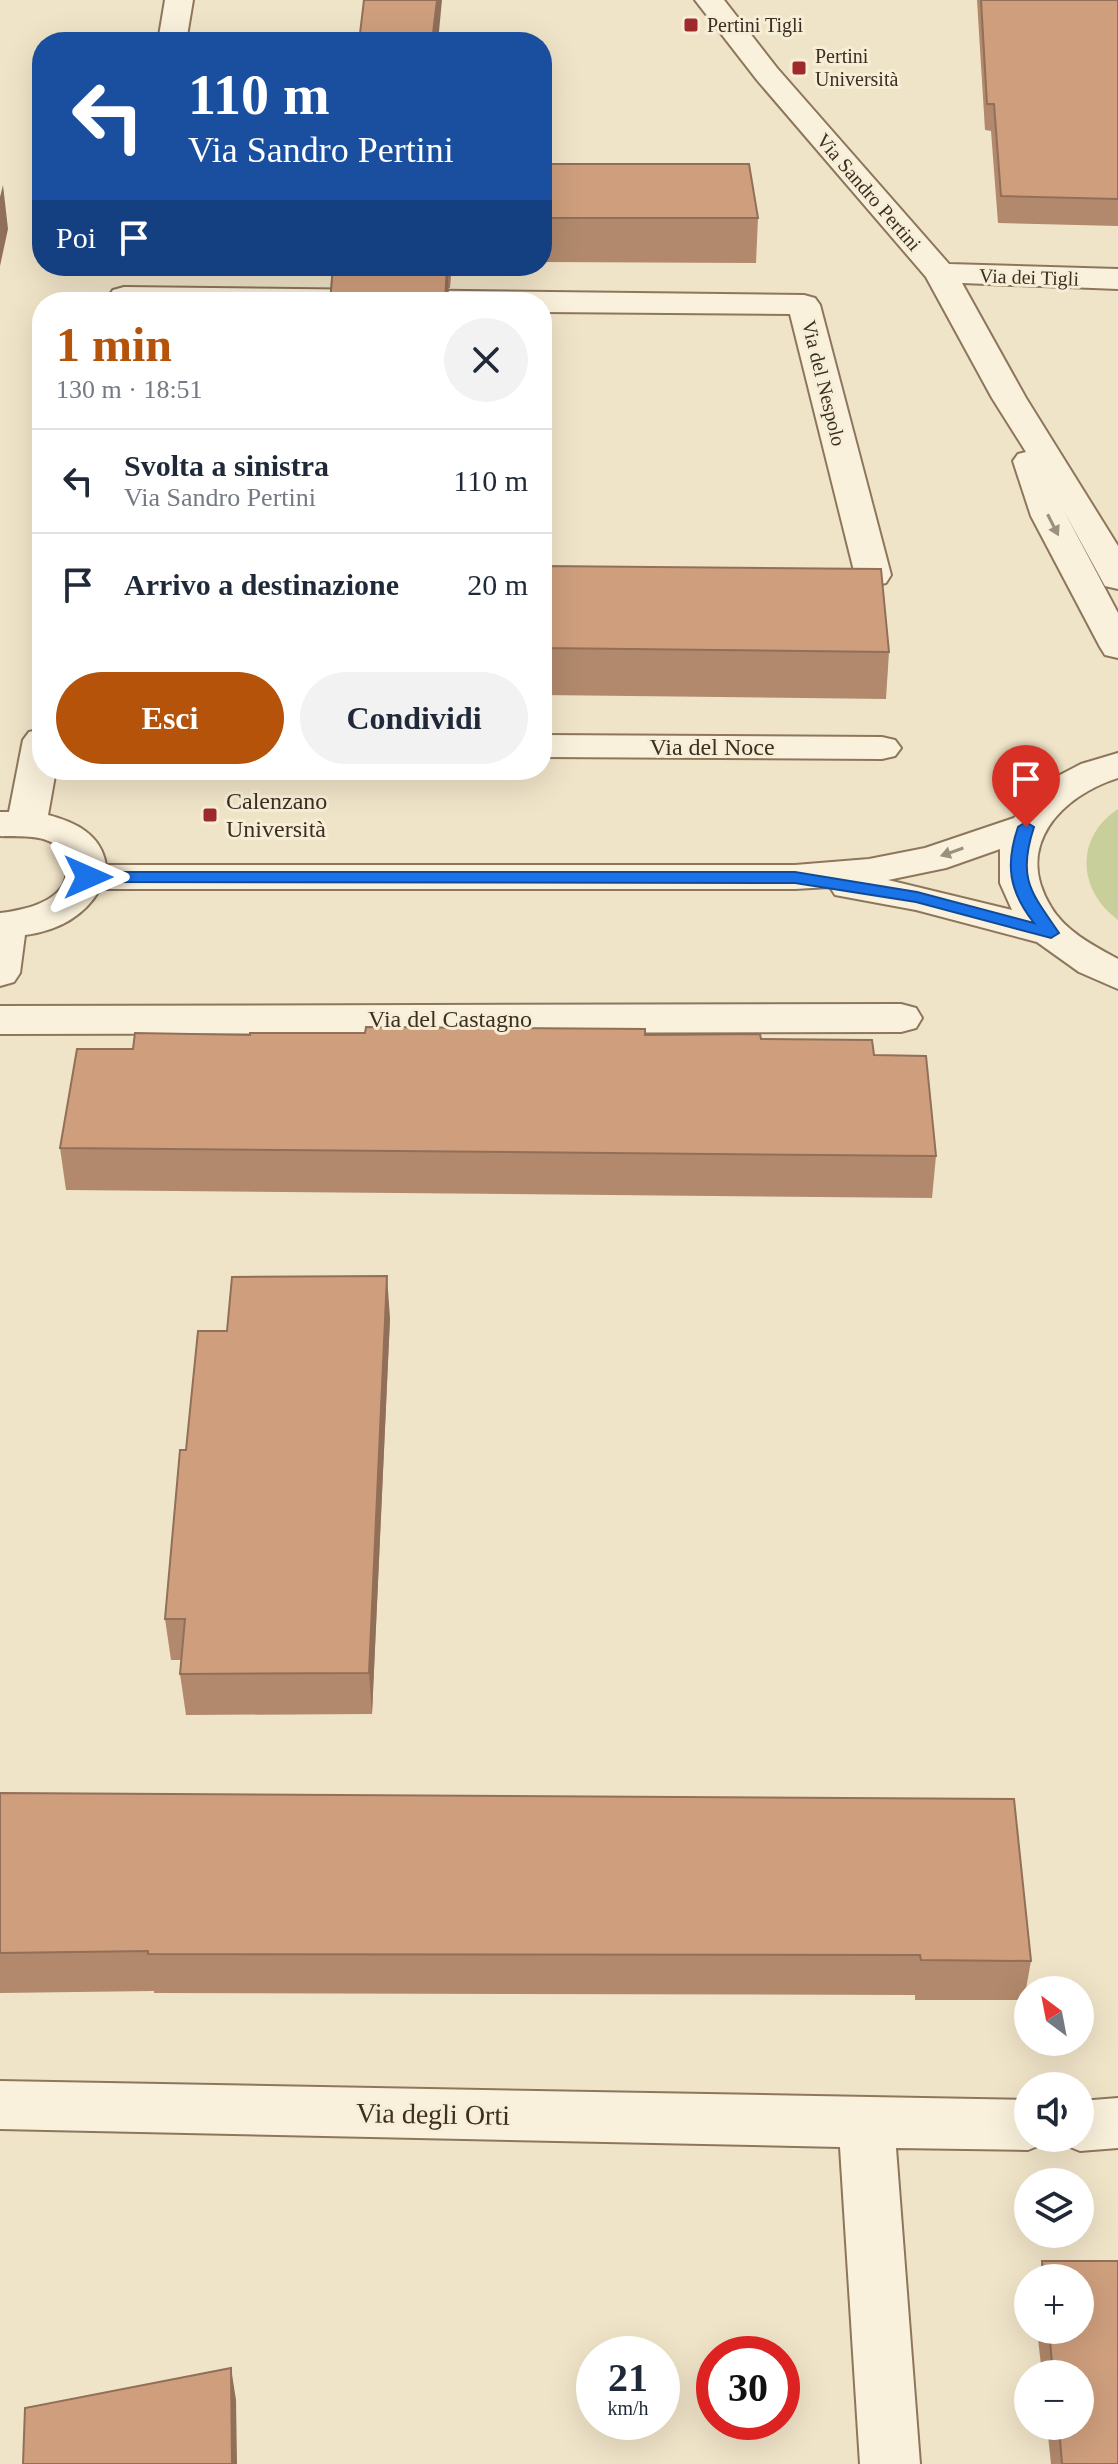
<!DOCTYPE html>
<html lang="it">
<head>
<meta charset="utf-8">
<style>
	:root { --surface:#fff; --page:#f2f2f3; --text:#1f2937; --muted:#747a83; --line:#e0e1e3; --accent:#b45309 }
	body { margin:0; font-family:"Times New Roman",serif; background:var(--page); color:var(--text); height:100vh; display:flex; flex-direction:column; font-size:30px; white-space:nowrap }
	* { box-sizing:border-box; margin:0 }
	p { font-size:26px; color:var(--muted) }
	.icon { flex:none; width:44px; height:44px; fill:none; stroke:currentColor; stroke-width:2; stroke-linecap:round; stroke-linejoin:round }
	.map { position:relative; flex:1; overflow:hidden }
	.panel { position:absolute; left:32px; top:292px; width:520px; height:488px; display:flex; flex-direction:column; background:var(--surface); border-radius:32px; box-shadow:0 8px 32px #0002 }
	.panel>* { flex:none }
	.hud { position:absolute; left:32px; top:32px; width:520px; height:244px; border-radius:32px; box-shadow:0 8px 32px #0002; background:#1a4fa0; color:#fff; overflow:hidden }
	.needle { width:52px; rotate:328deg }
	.tools { position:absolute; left:1014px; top:1976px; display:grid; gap:16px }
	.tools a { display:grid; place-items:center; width:80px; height:80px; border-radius:50%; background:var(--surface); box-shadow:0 8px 32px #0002; font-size:40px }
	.speed { position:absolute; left:576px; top:2336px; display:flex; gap:16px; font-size:40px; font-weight:700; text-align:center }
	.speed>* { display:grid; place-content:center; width:104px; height:104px; border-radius:50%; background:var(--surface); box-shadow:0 8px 32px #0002; line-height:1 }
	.speed small { font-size:20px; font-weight:400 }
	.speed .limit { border:12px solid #d22; background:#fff; color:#111 }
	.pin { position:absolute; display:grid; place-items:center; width:68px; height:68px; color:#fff; margin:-82px -34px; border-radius:50% 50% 50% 0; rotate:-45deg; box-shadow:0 0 8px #0007 }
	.pin .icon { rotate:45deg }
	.me { position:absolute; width:88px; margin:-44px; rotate:90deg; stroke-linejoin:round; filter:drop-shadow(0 0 6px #0008) }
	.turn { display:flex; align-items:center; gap:28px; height:168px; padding:0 24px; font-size:36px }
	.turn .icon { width:104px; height:104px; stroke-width:2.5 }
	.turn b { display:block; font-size:56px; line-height:68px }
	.then { display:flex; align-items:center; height:76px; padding:0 24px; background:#0003; gap:16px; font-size:30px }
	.round { display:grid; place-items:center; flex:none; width:84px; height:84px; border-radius:42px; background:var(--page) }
	.summary { display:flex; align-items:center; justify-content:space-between; height:136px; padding:0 24px }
	h1 { font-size:48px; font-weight:600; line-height:60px; color:var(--accent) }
	.action { display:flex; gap:16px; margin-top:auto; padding:16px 24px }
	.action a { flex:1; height:92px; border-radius:48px; background:var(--accent); color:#fff; font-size:32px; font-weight:600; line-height:92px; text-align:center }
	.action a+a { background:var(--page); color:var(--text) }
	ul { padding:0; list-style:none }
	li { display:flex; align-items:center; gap:24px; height:104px; padding:0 24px; border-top:2px solid var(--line) }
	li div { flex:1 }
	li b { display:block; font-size:30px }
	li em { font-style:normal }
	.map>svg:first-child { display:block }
</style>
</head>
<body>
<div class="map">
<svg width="1118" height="2464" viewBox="0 0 1118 2464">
	<rect width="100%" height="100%" fill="#f0e4c8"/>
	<!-- green -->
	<path fill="#c9cf9b" d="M 1118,809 L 1118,920 C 1077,890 1075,837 1118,809 Z"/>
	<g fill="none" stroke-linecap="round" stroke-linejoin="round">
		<!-- minor casing -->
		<g stroke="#8d765c" stroke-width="4">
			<g id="minor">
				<polygon points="165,0 193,0 186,42 158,42"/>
				<polygon points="695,0 724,0 777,68 949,264 1118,269 1118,289 962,283 1026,398 1118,546 1118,589 1105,586 1064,511 1118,613 1118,658 1105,655 1100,647 1031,516 1013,461 1018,454 1026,452 992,398 926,277 757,80"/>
				<polygon points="124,287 804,295 815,298 820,305 891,575 886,583 873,586 860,583 855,575 790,314 542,312 542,302 111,302 108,297 113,290"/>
				<path d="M 42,729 L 42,770 L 56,770 L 48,815 C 75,822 101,834 106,865 L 795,865 L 869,859 L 925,848 L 1014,818 L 1038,790 L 1058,776 L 1081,764 L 1118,753 L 1118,778 C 1061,796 1013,846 1051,907 C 1065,931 1094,946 1118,959 L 1118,989 L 1079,972 L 1037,942 L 916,910 L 835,895 L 830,887 L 795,889 L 100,889 C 84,917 56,931 25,935 L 20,973 L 14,982 L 0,986 L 0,913 C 25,910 69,901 67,867 C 66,858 64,851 56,845 C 41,834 18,837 0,836 L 0,812 L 9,812 L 23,740 L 29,732 ZM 1000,849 L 1000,883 L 1012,910 L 888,880 L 946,868 Z"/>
				<polygon points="542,735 882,737 895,740 901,748 895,756 882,759 542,757"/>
				<polygon points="901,1004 916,1008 922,1018 916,1028 901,1032 0,1034 0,1006"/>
				<polygon points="0,2081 1028,2100 1028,2138 1050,2138 1048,2142 1028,2150 896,2148 920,2464 860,2464 840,2147 0,2129"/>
				<polygon points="1118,2098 1118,2148 1080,2151 1060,2143 1058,2138 1080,2138 1080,2101"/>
			</g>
		</g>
		<!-- minor -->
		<use href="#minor" fill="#faf1dc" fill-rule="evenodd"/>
	</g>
	<!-- wall -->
	<g fill="#b2896c">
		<polygon points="977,0 1118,0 1118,226 998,223 991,131 985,130"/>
		<polygon points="542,164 758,218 756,263 542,262"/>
		<polygon points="333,266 451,266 450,288 448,288"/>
		<polygon points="542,566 889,652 886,699 542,695"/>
		<polygon points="365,1033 645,1035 761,1039 874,1055 936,1156 932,1198 66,1190 60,1148 133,1049 250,1035"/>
		<polygon points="390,1318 372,1714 186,1715 180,1674 182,1660 171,1660 165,1619 186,1450 227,1331"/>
		<polygon points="0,1793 1031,1961 1024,2000 915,2000 915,1995 154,1993 154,1991 0,1993"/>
		<polygon points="1042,2261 1118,2261 1118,2464 1051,2464 1047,2426 1080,2426 1080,2374 1042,2374 1037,2330 1080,2330 1080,2278 1038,2278"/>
	</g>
	<!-- shaded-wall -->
	<g fill="#916f58">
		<polygon points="437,0 442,0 438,42 432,42"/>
		<polygon points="3,185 8,229 0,266 0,197"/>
		<polygon points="448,266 449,302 445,302"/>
		<polygon points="449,266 451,266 450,288"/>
		<polygon points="387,1276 390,1318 372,1714 369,1673"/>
		<polygon points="231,2368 236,2400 237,2464 232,2464"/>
	</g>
	<!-- building -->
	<g fill="#cf9f7d" stroke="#916f58" stroke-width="2">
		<polygon points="364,0 437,0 432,42 359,42"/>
		<polygon points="981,0 1118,0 1118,199 1001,196 994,104 987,104"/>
		<polygon points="542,164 749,164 758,218 542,218"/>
		<polygon points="333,266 447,266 445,302 330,302"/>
		<polygon points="542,566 881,569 889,652 542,648"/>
		<polygon points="366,1027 645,1029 645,1035 760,1034 761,1039 872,1040 874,1055 926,1056 936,1156 60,1148 77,1049 133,1049 135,1033 250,1035 250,1033 365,1033"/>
		<polygon points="387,1276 369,1673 180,1674 185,1619 165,1619 180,1450 186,1450 198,1331 227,1331 232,1277"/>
		<polygon points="0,1793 1014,1799 1031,1961 921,1960 920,1955 148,1954 148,1951 0,1953"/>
		<polygon points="1042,2261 1118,2261 1118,2464 1062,2464 1059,2426 1080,2426 1080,2374 1053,2374 1049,2330 1080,2330 1080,2278 1044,2278"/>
		<polygon points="231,2368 232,2464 23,2464 25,2408"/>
	</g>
	<!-- one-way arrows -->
	<defs><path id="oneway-solid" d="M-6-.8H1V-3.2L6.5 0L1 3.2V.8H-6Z" transform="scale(2)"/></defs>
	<g fill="#9c907e">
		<use href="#oneway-solid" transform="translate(1053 525) rotate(63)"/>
		<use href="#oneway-solid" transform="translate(952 852) rotate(161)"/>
	</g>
	<!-- route -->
	<path fill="#1a73e8" stroke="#114b97" stroke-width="2" d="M 1026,822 L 1034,827 C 1017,879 1031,892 1059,933 L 1051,938 L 916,902 L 795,883 L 88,882 L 80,877 L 88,872 L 795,872 L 917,892 L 1034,923 C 1009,891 1005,865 1018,827 Z"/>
	<!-- markers -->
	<g fill="#9e2a2b" stroke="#f7eed8" stroke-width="3">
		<rect x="683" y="17" width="16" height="16" rx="4"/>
		<rect x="791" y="60" width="16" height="16" rx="4"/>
		<rect x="202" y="807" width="16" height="16" rx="4"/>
	</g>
	<g text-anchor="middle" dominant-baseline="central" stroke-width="6" stroke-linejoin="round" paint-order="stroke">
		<!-- far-poi labels -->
		<g font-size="20" fill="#3d2e20" stroke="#f7eed8" text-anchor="start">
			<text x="707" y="25">Pertini Tigli</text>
			<text x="815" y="56">Pertini<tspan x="815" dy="23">Università</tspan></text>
		</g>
		<!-- far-street labels -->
		<g font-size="20" fill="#3d2e20" stroke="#f7eed8">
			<text transform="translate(869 192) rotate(49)">Via Sandro Pertini</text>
			<text transform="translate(1029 277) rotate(2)">Via dei Tigli</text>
			<text transform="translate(824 383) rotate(76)">Via del Nespolo</text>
		</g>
		<!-- street labels -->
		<g font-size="24" fill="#3d2e20" stroke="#f7eed8">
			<text x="712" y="747">Via del Noce</text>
			<text x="450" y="1019">Via del Castagno</text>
		</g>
		<!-- poi labels -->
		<g font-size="24" fill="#3d2e20" stroke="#f7eed8" text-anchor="start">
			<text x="226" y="801">Calenzano<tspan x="226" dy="28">Università</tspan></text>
		</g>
		<!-- near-street labels -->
		<g font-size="28" fill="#3d2e20" stroke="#f7eed8">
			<text transform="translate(433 2114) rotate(1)">Via degli Orti</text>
		</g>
	</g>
</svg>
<div class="tools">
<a><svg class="needle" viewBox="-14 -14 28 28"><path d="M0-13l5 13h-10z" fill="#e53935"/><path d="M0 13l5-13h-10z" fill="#747a83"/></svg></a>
<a><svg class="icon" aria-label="sound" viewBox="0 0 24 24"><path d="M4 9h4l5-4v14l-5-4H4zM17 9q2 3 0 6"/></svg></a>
<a><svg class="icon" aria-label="layers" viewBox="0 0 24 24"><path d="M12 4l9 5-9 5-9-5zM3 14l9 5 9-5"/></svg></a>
<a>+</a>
<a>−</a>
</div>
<div class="speed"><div>21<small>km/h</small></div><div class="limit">30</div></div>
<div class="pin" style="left:1026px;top:827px;background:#d93025"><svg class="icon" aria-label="arrive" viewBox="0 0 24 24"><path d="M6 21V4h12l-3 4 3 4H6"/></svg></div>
<svg class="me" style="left:88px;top:877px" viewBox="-20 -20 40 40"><path d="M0-17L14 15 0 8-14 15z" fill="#1a73e8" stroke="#fff" stroke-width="4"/></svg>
<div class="hud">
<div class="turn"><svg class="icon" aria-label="left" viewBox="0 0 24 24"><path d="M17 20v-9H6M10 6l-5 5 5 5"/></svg><div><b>110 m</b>Via Sandro Pertini</div></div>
<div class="then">Poi<svg class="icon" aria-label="arrive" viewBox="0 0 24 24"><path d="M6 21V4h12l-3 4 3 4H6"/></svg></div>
</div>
<section class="panel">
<div class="summary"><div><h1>1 min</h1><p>130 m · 18:51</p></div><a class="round"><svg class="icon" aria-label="close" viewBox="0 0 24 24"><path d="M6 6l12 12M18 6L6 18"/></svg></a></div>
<ul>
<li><svg class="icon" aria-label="left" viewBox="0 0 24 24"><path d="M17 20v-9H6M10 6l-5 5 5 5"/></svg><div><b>Svolta a sinistra</b><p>Via Sandro Pertini</p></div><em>110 m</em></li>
<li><svg class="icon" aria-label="arrive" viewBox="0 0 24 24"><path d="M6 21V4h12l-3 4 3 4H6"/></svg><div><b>Arrivo a destinazione</b></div><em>20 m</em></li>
</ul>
<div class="action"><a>Esci</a><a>Condividi</a></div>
</section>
</div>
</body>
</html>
